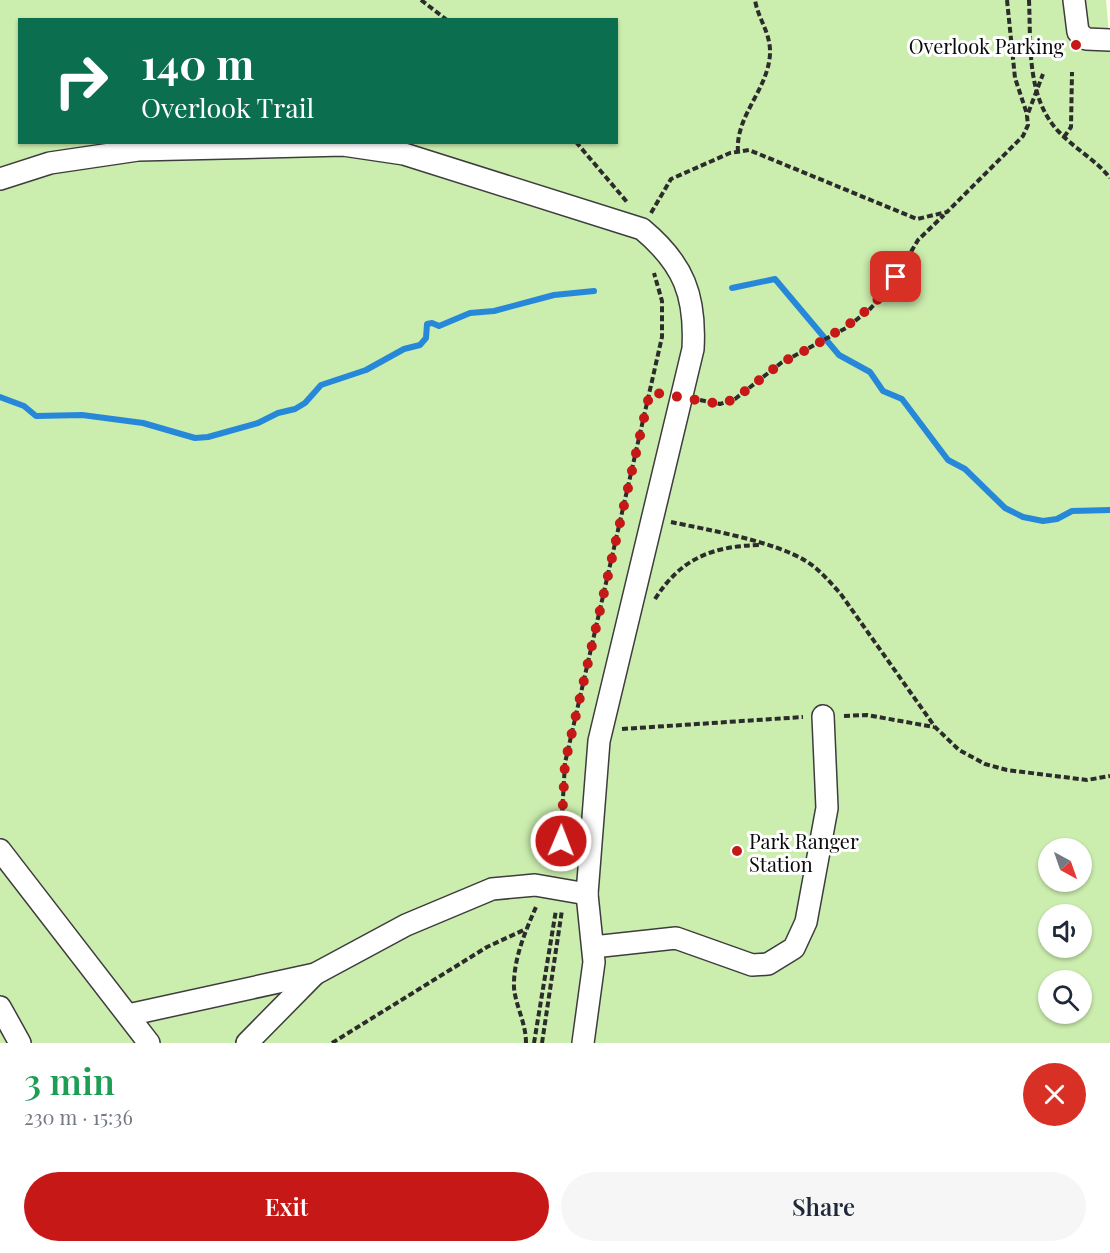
<!DOCTYPE html>
<html lang="en">
<head>
<meta charset="utf-8">
<style>
	:root { --surface:#fff; --page:#f6f6f7; --text:#1f2937; --muted:#747a83; --accent:#c61917 }
	body { margin:0; font-family:"Playfair Display",serif; background:var(--page); color:var(--text); height:100vh; display:flex; flex-direction:column; font-size:22px; white-space:nowrap }
	* { box-sizing:border-box; margin:0 }
	p { font-size:20px; color:var(--muted) }
	.icon { flex:none; width:33px; height:33px; fill:none; stroke:currentColor; stroke-width:2; stroke-linecap:round; stroke-linejoin:round }
	.map { position:relative; height:1043px; overflow:hidden }
	.panel { display:flex; flex-direction:column; background:var(--surface); flex:1 }
	.panel>* { flex:none }
	.hud { position:absolute; left:18px; top:18px; width:600px; height:126px; border-radius:0px; box-shadow:0 2px 4px #0004; background:#0b6e4f; color:#fff; overflow:hidden }
	.needle { width:39px; rotate:140deg }
	.buttons { position:absolute; left:1038px; top:838px; display:grid; gap:12px }
	.buttons a { display:grid; place-items:center; width:54px; height:54px; border-radius:50%; background:var(--surface); box-shadow:0 2px 4px #0004; font-size:30px }
	.pin { position:absolute; display:grid; place-items:center; width:51px; height:51px; color:#fff; margin:-26px; border-radius:12px; box-shadow:0 3px 9px #0006 }
	.me { position:absolute; width:66px; margin:-33px; rotate:1deg; stroke-linejoin:round; filter:drop-shadow(0 0 4px #0008) }
	.turn { display:flex; align-items:center; gap:21px; height:126px; padding:0 24px; font-size:27px }
	.turn .icon { width:78px; height:78px; stroke-width:2.5 }
	.turn b { display:block; font-size:42px; line-height:51px }
	.round { display:grid; place-items:center; flex:none; width:63px; height:63px; border-radius:32px; background:var(--page) }
	.overview { display:flex; align-items:center; justify-content:space-between; height:102px; padding:0 24px }
	h1 { font-size:36px; font-weight:600; line-height:45px; color:#1e9e55 }
	.cta { display:flex; gap:12px; margin-top:auto; padding:12px 24px }
	.cta a { flex:1; height:69px; border-radius:36px; background:var(--accent); color:#fff; font-size:24px; font-weight:600; line-height:69px; text-align:center }
	.cta a+a { background:var(--page); color:var(--text) }
	.map>svg:first-child { display:block }
</style>
</head>
<body>
<div class="map">
<svg width="1110" height="1043" viewBox="0 0 1110 1043">
	<rect width="100%" height="100%" fill="#fffce8"/>
	<!-- green -->
	<path fill="#cbedae" fill-rule="evenodd" d="M 0,0 L 1106,0 L 1110,47 L 1110,1043 L 0,1043 ZM 20,20 L 616,20 L 616,142 L 20,142 ZM 1048,849 L 1082,849 L 1082,882 L 1048,882 ZM 1048,915 L 1082,915 L 1082,948 L 1048,948 ZM 1048,981 L 1082,981 L 1082,1014 L 1048,1014 Z"/>
	<g fill="none" stroke-linecap="round" stroke-linejoin="round">
		<!-- stream -->
		<g stroke="#2788da" stroke-width="6">
			<polyline points="732,288 775,279 839,355 870,372 883,391 902,399 948,460 965,469 1005,508 1023,517 1043,521 1057,519 1072,511 1110,510"/>
			<polyline points="0,397 24,406 36,416 82,415 143,423 195,438 208,437 258,423 278,413 295,409 305,403 321,385 366,370 404,349 420,345 426,338 427,324 432,323 439,326 470,313 494,311 554,295 594,291"/>
		</g>
		<!-- minor casing -->
		<g stroke="#3d3d3d" stroke-width="24">
			<g id="minor">
				<polyline points="1074,0 1078,32 1086,39 1110,40"/>
				<path d="M 0,179 L 50,163 L 138,150 L 343,145 L 404,154 L 642,229 C 684,264 696,296 693,349 L 599,741 L 587,894 L 594,962 L 583,1043"/>
				<polyline points="0,850 149,1043"/>
				<polyline points="593,947 676,938 752,965 768,964 794,948 806,922 827,808 823,716"/>
				<polyline points="0,1007 20,1043"/>
				<polyline points="128,1015 315,974 406,925 492,889 535,885 587,894"/>
				<polyline points="247,1043 315,974"/>
			</g>
		</g>
		<!-- path -->
		<g stroke="#2c2c2c" stroke-width="4" stroke-dasharray="6 3" stroke-linecap="butt">
			<polyline points="421,0 447,20"/>
			<polyline points="1007,0 1015,78 1027,114"/>
			<path d="M 1029,0 C 1031,44 1026,98 1059,132 C 1075,149 1096,160 1110,178"/>
			<polyline points="1064,137 1071,127 1072,72"/>
			<polyline points="576,142 627,202"/>
			<path d="M 738,152 C 735,116 768,90 770,54 C 771,33 758,19 755,0"/>
			<polyline points="651,213 671,179 730,153 749,150 917,219 947,212 1023,136 1028,125 1027,116 1043,74"/>
			<polyline points="700,400 720,404 735,399 781,363 846,328 869,310 889,289 918,240 944,215"/>
			<path d="M 671,522 C 709,530 773,541 806,561 C 819,569 829,581 840,593 L 935,727 L 959,750 L 985,764 L 1007,770 L 1087,780 L 1110,776"/>
			<path d="M 655,599 C 681,558 713,546 760,545"/>
			<polyline points="844,716 867,715 934,727"/>
			<polyline points="622,729 803,717"/>
			<polyline points="554,867 560,851 565,763 662,337 662,301 654,273"/>
			<polyline points="332,1043 487,947 526,929"/>
			<path d="M 526,1043 C 526,1023 516,1007 514,988 C 513,960 525,932 536,907"/>
			<polyline points="534,1043 556,910"/>
			<polyline points="542,1043 562,910"/>
		</g>
		<!-- minor -->
		<use href="#minor" stroke="#fff" stroke-width="21"/>
	</g>
	<g fill="none" stroke-linecap="round" stroke-linejoin="round">
		<!-- route -->
		<polyline stroke="#c61917" stroke-width="10" stroke-dasharray="0 18" points="561,841 565,763 650,392 720,404 735,399 781,363 814,346 857,319 889,289 896,277"/>
	</g>
	<!-- markers -->
	<g fill="#c61917" stroke="#fff" stroke-width="2">
		<circle cx="1076" cy="45" r="6"/>
		<circle cx="737" cy="851" r="6"/>
	</g>
	<g text-anchor="middle" dominant-baseline="central" stroke-width="6" stroke-linejoin="round" paint-order="stroke">
		<!-- poi labels -->
		<g font-size="20" fill="#0a0a0a" stroke="#fff" text-anchor="end">
			<text x="1064" y="45">Overlook Parking</text>
			<text x="749" y="840" text-anchor="start">Park Ranger<tspan x="749" dy="23">Station</tspan></text>
		</g>
	</g>
</svg>
<div class="buttons">
<a><svg class="needle" viewBox="-14 -14 28 28"><path d="M0-13l5 13h-10z" fill="#e53935"/><path d="M0 13l5-13h-10z" fill="#747a83"/></svg></a>
<a><svg class="icon" aria-label="sound" viewBox="0 0 24 24"><path d="M4 9h4l5-4v14l-5-4H4zM17 9q2 3 0 6"/></svg></a>
<a><svg class="icon" aria-label="search" viewBox="0 0 24 24"><circle cx="10" cy="10" r="6"/><path d="M15 15l6 6"/></svg></a>
</div>
<div class="pin" style="left:896px;top:277px;background:#d93025"><svg class="icon" aria-label="arrive" viewBox="0 0 24 24"><path d="M6 21V4h12l-3 4 3 4H6"/></svg></div>
<svg class="me" style="left:561px;top:841px" viewBox="-20 -20 40 40"><circle r="17" fill="#c61917" stroke="#fff" stroke-width="3"/><path d="M0-11L8 9 0 5-8 9z" fill="#fff"/></svg>
<div class="hud">
<div class="turn"><svg class="icon" aria-label="right" viewBox="0 0 24 24"><path d="M7 20v-9h11M14 6l5 5-5 5"/></svg><div><b>140 m</b>Overlook Trail</div></div>
</div>
</div>
<section class="panel">
<div class="overview"><div><h1>3 min</h1><p>230 m · 15:36</p></div><a class="round" style="background:#d93025;color:#fff"><svg class="icon" aria-label="close" viewBox="0 0 24 24"><path d="M6 6l12 12M18 6L6 18"/></svg></a></div>
<div class="cta"><a>Exit</a><a>Share</a></div>
</section>
</body>
</html>
